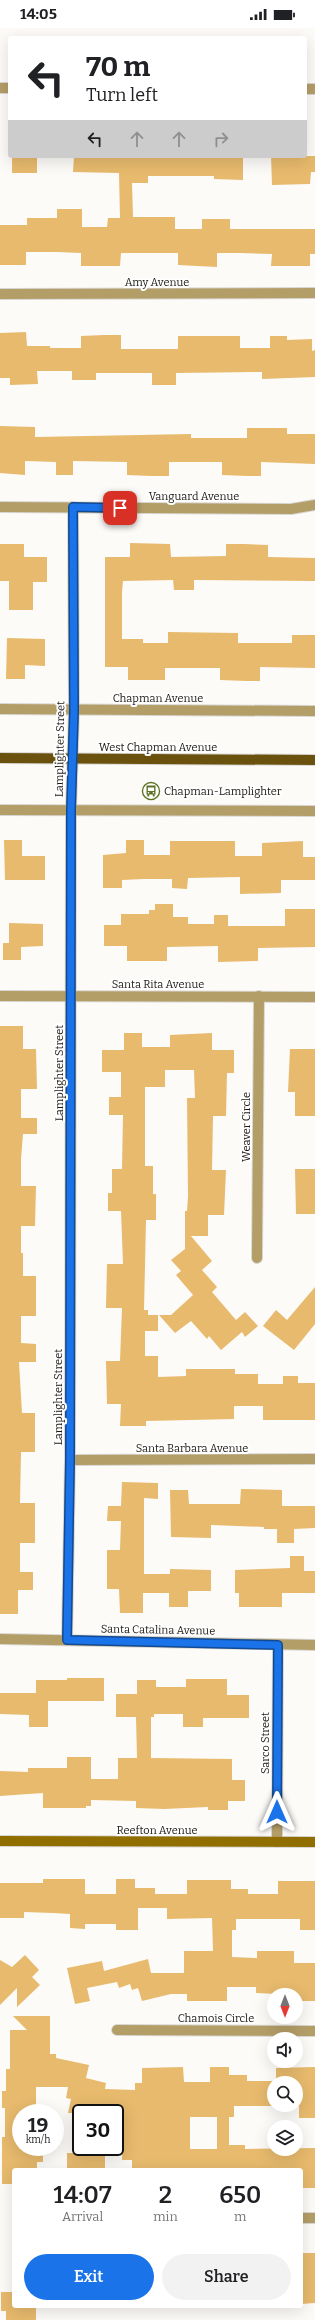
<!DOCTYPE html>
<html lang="en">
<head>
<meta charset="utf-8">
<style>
	:root { --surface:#fff; --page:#f2f2f2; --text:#202124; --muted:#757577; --accent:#1a73e8 }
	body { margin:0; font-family:Bitter,serif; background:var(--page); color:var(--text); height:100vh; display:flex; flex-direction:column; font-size:15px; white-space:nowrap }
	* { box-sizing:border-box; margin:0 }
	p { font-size:13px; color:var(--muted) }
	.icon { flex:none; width:22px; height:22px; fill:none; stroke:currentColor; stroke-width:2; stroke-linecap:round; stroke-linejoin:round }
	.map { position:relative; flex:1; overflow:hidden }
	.sheet { position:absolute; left:12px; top:2140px; width:291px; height:140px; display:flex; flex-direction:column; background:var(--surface); border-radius:4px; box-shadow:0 4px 16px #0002 }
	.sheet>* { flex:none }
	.hud { position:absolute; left:8px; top:8px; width:299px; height:122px; border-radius:4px; box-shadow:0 4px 16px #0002; background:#fff; color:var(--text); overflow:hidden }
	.needle { width:26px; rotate:180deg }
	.buttons { position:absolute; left:267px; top:1960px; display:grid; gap:8px }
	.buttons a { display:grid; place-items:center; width:36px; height:36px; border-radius:50%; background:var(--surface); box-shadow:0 4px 16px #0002; font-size:20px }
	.speed { position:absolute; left:12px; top:2076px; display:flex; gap:8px; font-size:20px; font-weight:700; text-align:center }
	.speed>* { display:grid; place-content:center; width:52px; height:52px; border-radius:50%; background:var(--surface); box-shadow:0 4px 16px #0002; line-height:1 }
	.speed small { font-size:10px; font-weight:400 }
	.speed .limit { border:2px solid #111; border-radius:6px; background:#fff; color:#111 }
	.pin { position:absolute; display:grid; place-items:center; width:34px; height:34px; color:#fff; margin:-17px; border-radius:8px; box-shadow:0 2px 6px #0006 }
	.me { position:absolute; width:44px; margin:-22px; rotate:0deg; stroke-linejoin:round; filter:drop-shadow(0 0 3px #0008) }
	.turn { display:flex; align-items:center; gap:14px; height:84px; padding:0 12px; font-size:18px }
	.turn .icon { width:52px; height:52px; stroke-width:2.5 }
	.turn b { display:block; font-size:28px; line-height:34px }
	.lanes { display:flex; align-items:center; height:38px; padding:0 12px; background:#0003; justify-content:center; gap:20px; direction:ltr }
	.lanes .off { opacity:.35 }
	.eta { display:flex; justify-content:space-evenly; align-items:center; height:68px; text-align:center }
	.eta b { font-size:24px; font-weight:600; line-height:28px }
	.cta { display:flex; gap:8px; margin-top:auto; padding:8px 12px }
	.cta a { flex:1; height:46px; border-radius:24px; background:var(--accent); color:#fff; font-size:16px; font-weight:600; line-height:46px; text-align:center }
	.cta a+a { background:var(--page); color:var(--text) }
	.status { display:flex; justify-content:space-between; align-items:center; height:28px; padding:0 20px; background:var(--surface); direction:ltr }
	.status svg { height:11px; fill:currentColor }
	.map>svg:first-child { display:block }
</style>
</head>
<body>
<div class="status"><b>14:05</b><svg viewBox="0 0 49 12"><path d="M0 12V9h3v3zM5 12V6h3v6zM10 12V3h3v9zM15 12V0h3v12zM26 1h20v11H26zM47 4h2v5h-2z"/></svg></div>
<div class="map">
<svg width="315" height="2292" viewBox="0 0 315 2292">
	<rect width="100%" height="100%" fill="#fdfbf8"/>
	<!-- building -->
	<g fill="#e7ba6d" fill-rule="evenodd">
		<rect x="12" y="128" width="25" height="17"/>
		<polygon points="74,128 243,128 243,152 214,151 214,148 148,148 148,155 132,155 133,189 175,189 175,201 202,201 202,191 230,191 230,201 315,201 315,226 310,226 310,238 271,238 272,226 241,225 217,225 217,239 178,237 178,225 121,225 120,238 81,238 81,225 57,224 26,224 26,237 0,237 0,197 27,197 27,190 57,190 57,181 82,181 82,199 107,199 108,190 120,190 119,145 73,144"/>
		<polygon points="271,128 315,128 315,144 311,144 310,156 272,157"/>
		<polygon points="26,304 27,318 50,318 50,320 81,320 81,308 104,307 121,307 121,321 178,321 178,308 240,308 240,320 270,320 270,308 287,308 287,312 312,311 312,323 315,322 315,349 262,351 262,344 176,345 176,357 152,357 152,345 96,345 96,352 72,352 72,343 37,343 38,356 10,357 10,350 0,350 0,305"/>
		<polygon points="0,398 35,399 35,409 191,406 191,410 247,410 247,400 287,400 287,406 315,406 315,436 261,434 261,448 247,448 222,447 222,434 169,434 169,448 151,448 127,447 127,434 73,433 73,447 56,447 56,434 25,433 25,447 0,445"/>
		<polygon points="130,515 170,516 171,529 226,528 226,516 244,516 268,517 268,529 315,530 315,553 194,552 194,562 174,562 173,552 123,553 122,564 122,611 143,611 143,615 168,615 168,604 238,605 238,615 292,615 292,607 315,607 315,640 260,639 260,653 246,653 220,652 220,640 165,640 165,652 128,652 128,639 105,639 105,529 130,529"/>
		<polygon points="0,516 24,516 24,529 47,529 47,554 33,554 33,582 9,582 9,553 0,553"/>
		<polygon points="7,610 45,611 45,638 25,637 25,651 6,651"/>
		<polygon points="4,812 22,812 22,828 45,828 45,852 5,852"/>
		<polygon points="126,812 144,812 144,827 170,827 170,813 235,813 235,828 262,828 262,815 303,813 303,829 315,829 315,852 281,852 281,865 240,866 240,849 188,850 187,861 172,860 172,851 144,851 122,852 122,860 103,860 103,827 126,825"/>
		<polygon points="155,876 173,876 173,889 188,889 188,896 214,896 214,887 228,887 228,898 285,898 285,881 315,881 315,919 258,920 258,933 218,934 218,918 167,919 167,933 127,933 127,918 104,918 104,897 121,897 121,886 149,886 149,882 155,882"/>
		<polygon points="9,895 43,896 43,918 21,919 21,932 3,932 3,915 9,915"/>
		<polygon points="0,998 23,998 23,1021 36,1021 37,1061 21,1061 21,1090 37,1090 37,1106 23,1106 21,1131 21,1158 36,1158 35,1198 21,1198 21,1225 23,1225 23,1248 36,1248 36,1288 21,1288 21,1315 36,1316 36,1334 19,1334 22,1385 35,1385 35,1424 21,1424 20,1475 35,1475 35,1515 20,1515 20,1544 33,1544 33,1562 18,1562 18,1586 0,1586"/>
		<polygon points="124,1005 142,1005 142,1019 170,1019 170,1007 212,1005 212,1022 234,1022 234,1045 227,1045 226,1088 213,1088 212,1142 226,1142 224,1187 208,1187 208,1208 191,1208 212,1233 202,1242 217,1259 212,1264 236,1292 245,1284 258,1298 245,1309 242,1304 221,1322 209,1308 207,1311 191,1293 175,1305 159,1287 171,1287 193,1267 176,1247 181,1243 171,1232 185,1221 185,1183 187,1183 188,1168 187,1070 195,1070 194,1042 165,1042 165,1059 145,1059 145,1138 153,1138 153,1166 156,1166 156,1192 146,1192 144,1282 148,1282 148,1287 158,1287 158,1303 145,1303 145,1328 158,1328 158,1349 186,1348 186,1341 235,1341 235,1346 258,1346 258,1356 283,1356 283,1348 298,1348 298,1355 315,1355 315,1392 263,1392 263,1378 234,1378 234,1391 146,1393 146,1398 120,1398 121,1376 107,1376 106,1333 120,1333 122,1280 106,1280 107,1236 123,1236 121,1183 108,1183 108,1165 112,1165 112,1141 122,1141 123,1087 109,1087 109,1069 121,1069 121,1044 102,1044 102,1022 124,1022"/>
		<polygon points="290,1021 315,1021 315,1088 295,1088 295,1064 288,1064"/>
		<polygon points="295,1141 315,1141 315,1186 296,1186"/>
		<polygon points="315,1259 315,1296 294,1322 263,1298 276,1282 287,1292"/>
		<polygon points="122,1454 158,1455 158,1471 144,1470 144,1546 170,1546 170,1541 211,1542 211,1563 188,1563 188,1579 169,1579 169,1565 143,1565 143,1585 120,1585 119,1561 107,1561 107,1522 120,1522 121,1493 107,1493 108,1478 121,1478"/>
		<polygon points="241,1461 282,1462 282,1478 315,1478 315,1500 294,1501 294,1515 277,1515 277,1501 264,1501 264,1499 211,1497 211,1510 171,1509 170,1462 188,1462 189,1476 240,1476"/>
		<polygon points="290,1528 304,1528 304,1543 315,1543 315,1565 282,1565 282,1579 239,1579 239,1565 235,1565 235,1542 290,1540"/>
		<polygon points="67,1650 104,1650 104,1673 48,1673 48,1699 29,1699 29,1687 0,1686 0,1665 36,1665 36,1652 67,1652"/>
		<polygon points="186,1651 227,1651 227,1667 249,1667 249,1690 203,1690 203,1699 183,1699 183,1686 154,1686 154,1689 151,1689 151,1730 232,1731 232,1752 245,1752 245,1773 228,1773 228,1782 208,1782 208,1779 164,1781 136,1780 136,1773 91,1772 91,1778 86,1778 86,1780 43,1780 43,1765 0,1768 0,1743 28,1744 28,1740 67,1740 67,1729 91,1729 91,1751 118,1751 118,1730 137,1730 136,1689 116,1689 116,1666 137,1666 137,1652 156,1652 156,1659 186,1659"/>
		<polygon points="43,1851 85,1851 85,1866 116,1866 116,1851 135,1851 135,1860 155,1860 155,1866 187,1866 187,1852 231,1852 231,1861 248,1861 248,1866 278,1866 278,1853 315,1853 315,1902 300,1902 300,1891 236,1891 236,1902 232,1902 232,1929 257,1930 257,1923 294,1923 294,1935 315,1935 315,1973 299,1973 299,1967 256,1965 256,1959 227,1959 227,1973 187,1973 187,1966 171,1966 142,1973 138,1960 132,1962 130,1956 119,1960 117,1954 87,1960 90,1973 75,1976 67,1940 102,1933 104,1943 148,1931 151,1945 184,1945 184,1923 213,1923 212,1890 167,1891 167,1880 138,1880 138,1902 116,1902 116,1896 85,1896 85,1901 70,1900 70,1886 53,1885 24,1884 24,1890 0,1890 0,1855 43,1855"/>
		<polygon points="25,1927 39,1942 32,1949 40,1957 17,1979 17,1960 0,1977 0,1932 12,1939"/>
		<path d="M 13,1988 L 50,1988 L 50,2026 L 56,2026 L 56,2030 L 89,2037 L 86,2050 L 106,2055 L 105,2061 L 135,2062 L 135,2055 L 142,2055 L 142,2040 L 183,2039 L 184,2054 L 210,2054 L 210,2039 L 229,2039 L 229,2047 L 247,2047 L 247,2053 L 276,2053 L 276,2040 L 315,2039 L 315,2090 L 299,2090 L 299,2078 L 234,2078 L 234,2089 L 229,2089 L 229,2117 L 245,2117 L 245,2121 L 315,2120 L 315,2160 L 301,2160 L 301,2142 L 132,2141 L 132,2132 L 122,2132 L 123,2087 L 88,2082 L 88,2085 L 68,2085 L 71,2071 L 66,2070 L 68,2059 L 36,2059 L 36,2085 L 21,2085 L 21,2119 L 43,2119 L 43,2134 L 37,2134 L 37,2142 L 14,2142 L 14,2156 L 2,2156 L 2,2109 L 5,2109 L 5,2080 L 2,2080 L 2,2063 L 6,2063 L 6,2041 L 10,2041 L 10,2002 L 27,2002 ZM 274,2055 L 296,2055 L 296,2077 L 274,2077 ZM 190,2089 L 217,2089 L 217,2121 L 190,2121 Z"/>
		<rect x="67" y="2125" width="38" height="17"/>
		<polygon points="301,2225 315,2225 315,2275 301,2276"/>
		<polygon points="1,2264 14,2264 14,2278 36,2278 36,2292 6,2292 6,2283 1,2283"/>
	</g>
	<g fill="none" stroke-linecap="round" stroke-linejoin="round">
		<!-- street casing -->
		<g stroke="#d9d7d3" stroke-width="12">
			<g id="street">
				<polyline points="0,60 10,60"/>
				<polyline points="305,61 315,61"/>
				<polyline points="0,266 315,265"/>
				<polyline points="0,479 291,481 315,477"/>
				<polyline points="0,681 315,683"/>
				<polyline points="0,782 315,783"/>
				<polyline points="0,968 315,969"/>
				<polyline points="257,1230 259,968"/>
				<polyline points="70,1432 315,1431"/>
				<polyline points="0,1611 315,1617"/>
				<polyline points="67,1612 70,1432 71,782 74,682 73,479"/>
				<polyline points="277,1814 278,1617"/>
				<polyline points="117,2002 315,2003"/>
				<polyline points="301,2190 315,2190"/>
			</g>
		</g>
		<!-- secondary casing -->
		<g stroke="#d9d7d3" stroke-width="12">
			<polyline id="secondary" points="0,1813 315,1814"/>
		</g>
		<!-- primary casing -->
		<g stroke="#d9d7d3" stroke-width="12">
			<polyline id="primary" points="0,730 315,732"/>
		</g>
		<!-- street -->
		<use href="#street" stroke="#b49e68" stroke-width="10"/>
		<!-- secondary -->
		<use href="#secondary" stroke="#906f00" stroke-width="10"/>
		<!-- primary -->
		<use href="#primary" stroke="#6a520e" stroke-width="10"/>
	</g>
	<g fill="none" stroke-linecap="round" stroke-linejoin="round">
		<!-- route casing -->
		<g stroke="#114b97" stroke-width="10">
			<polyline id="route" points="120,480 73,479 74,682 71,782 70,1432 67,1612 278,1617 277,1784"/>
		</g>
		<!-- route -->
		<use href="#route" stroke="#1a73e8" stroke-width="7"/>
	</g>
	<!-- icons -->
	<defs>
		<g id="bus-ring" transform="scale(0.9)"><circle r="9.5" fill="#fff" stroke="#5c7324" stroke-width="1.5"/><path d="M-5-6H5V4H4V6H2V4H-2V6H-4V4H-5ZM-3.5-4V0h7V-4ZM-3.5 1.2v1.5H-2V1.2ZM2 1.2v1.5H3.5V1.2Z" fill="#5c7324"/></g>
	</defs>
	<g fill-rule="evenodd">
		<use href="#bus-ring" x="151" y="763"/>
	</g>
	<g text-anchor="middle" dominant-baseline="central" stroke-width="4" stroke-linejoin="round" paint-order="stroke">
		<!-- street labels -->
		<g font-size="11" fill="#1b1812" stroke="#fff">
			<text x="157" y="254">Amy Avenue</text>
			<text x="194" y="468">Vanguard Avenue</text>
			<text x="158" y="670">Chapman Avenue</text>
			<text x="158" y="719">West Chapman Avenue</text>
			<text transform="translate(60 721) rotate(-89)">Lamplighter Street</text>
			<text x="158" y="956">Santa Rita Avenue</text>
			<text transform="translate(59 1045) rotate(-90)">Lamplighter Street</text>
			<text transform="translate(246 1099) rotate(-90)">Weaver Circle</text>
			<text transform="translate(58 1369) rotate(-90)">Lamplighter Street</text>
			<text x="192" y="1420">Santa Barbara Avenue</text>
			<text transform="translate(158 1602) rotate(1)">Santa Catalina Avenue</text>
			<text transform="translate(265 1715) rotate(-90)">Sarco Street</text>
			<text x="157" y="1802">Reefton Avenue</text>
			<text x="216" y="1990">Chamois Circle</text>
		</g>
		<!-- poi labels -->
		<g font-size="11" fill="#1b1812" stroke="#fff" text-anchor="start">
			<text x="164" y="763">Chapman-Lamplighter</text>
		</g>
	</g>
</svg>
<div class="buttons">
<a><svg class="needle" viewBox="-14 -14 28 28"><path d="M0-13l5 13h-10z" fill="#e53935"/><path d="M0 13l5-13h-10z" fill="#757577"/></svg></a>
<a><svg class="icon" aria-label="sound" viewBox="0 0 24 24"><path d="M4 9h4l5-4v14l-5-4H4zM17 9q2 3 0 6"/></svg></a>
<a><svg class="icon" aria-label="search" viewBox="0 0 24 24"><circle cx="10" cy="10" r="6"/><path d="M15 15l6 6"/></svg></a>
<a><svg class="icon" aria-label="layers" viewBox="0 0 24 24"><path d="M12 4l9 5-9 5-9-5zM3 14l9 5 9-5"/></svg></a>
</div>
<div class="speed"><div>19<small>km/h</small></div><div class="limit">30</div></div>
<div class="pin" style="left:120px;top:480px;background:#d93025"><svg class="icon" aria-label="arrive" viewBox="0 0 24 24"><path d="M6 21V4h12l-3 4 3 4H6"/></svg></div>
<svg class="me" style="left:277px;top:1784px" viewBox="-20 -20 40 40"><path d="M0-17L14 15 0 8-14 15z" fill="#1a73e8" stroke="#fff" stroke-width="4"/></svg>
<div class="hud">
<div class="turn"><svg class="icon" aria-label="left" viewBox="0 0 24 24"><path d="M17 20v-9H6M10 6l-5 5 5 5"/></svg><div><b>70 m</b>Turn left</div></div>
<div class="lanes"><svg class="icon" aria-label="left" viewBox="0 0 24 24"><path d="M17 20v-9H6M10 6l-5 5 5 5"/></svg><svg class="icon off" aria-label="ahead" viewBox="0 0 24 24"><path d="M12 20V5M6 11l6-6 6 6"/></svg><svg class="icon off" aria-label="ahead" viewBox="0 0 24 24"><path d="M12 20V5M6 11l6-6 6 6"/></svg><svg class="icon off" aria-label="right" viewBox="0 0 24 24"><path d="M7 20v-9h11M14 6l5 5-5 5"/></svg></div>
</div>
<section class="sheet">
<div class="eta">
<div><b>14:07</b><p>Arrival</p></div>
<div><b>2</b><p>min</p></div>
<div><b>650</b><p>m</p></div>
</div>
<div class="cta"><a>Exit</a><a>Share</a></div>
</section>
</div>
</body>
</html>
